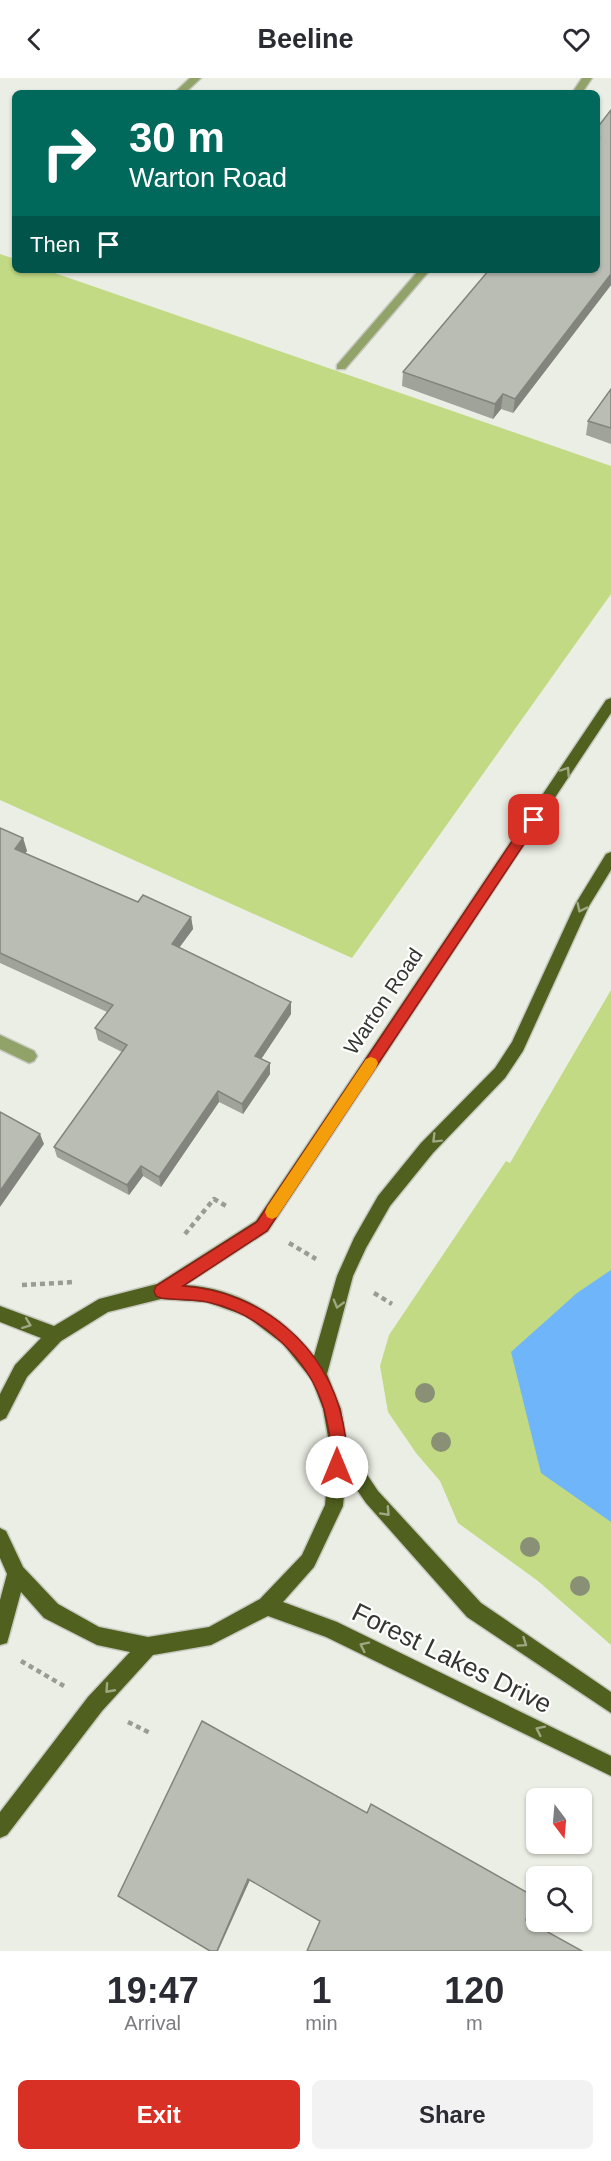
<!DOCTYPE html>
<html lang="en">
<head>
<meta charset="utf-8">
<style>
	:root { --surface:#fff; --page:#f2f2f3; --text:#2b2b33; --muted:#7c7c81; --accent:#d93025 }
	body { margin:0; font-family:Arial,sans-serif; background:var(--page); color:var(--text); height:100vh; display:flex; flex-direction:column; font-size:22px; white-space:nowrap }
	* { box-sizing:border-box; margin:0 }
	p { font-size:20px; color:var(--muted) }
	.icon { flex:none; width:33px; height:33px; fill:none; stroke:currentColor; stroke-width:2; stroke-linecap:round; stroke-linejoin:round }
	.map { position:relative; height:1873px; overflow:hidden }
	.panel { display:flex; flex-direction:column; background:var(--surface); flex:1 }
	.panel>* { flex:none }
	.banner { position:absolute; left:12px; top:12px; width:588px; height:183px; border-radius:9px; box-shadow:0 2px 4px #0004; background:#00695c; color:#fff; overflow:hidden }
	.needle { width:39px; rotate:164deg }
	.tools { position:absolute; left:526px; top:1710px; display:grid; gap:12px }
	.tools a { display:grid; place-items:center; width:66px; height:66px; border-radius:9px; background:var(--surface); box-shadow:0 2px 4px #0004; font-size:30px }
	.pin { position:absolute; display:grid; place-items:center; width:51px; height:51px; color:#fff; margin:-26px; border-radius:12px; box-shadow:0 3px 9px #0006 }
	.me { position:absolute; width:66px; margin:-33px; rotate:0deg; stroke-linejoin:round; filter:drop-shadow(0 0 4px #0008) }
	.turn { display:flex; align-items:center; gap:21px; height:126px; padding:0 18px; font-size:27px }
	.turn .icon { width:78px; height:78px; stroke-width:2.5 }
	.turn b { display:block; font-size:42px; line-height:51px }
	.then { display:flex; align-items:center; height:57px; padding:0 18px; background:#0003; gap:12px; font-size:22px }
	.eta { display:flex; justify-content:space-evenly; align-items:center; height:102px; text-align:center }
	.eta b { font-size:36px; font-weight:700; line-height:42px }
	.cta { display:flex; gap:12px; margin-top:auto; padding:12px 18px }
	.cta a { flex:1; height:69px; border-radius:9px; background:var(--accent); color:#fff; font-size:24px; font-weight:700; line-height:69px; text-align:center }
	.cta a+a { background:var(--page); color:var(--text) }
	header { display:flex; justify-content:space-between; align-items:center; height:78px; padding:0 18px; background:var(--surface); font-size:27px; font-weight:700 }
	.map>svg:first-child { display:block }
</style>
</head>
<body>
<header><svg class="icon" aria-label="back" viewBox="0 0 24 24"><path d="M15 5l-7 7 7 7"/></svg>Beeline<svg class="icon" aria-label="heart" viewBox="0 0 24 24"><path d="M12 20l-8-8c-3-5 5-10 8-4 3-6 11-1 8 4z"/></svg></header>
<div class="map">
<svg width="611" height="1873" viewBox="0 0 611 1873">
	<rect width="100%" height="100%" fill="#ebeee4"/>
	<!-- green -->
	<g fill="#c2da84">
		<polygon points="0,176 15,181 15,192 46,192 611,388 611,516 352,880 0,722"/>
		<polygon points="611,912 611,1567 538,1503 458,1445 440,1403 416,1375 388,1334 380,1288 389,1257 506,1083 510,1085"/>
	</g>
	<!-- water -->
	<polygon fill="#6eb5f9" points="611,1192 611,1444 541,1395 511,1274 577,1215"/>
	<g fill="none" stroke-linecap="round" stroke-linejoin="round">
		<!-- minor casing -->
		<g stroke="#c7c9c0" stroke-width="3">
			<g id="minor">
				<polygon points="190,0 201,0 185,15 174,15"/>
				<polygon points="582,0 592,0 582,15 572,15"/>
				<polygon points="419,192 430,192 345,291 337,291 337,287"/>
				<polygon points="0,957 34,973 37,978 34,983 29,985 0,971"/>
			</g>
		</g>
		<!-- major casing -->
		<g stroke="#c7c9c0" stroke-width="3">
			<path id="major" d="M 611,620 L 611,635 L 268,1153 L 185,1207 C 238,1210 282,1238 314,1278 L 337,1198 L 354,1160 L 378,1118 L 421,1065 L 495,990 L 512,964 L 576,825 L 606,776 L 611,774 L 611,792 L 589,828 L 523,973 L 505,1000 L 433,1075 L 390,1128 L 366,1170 L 353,1198 L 327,1296 L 341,1331 L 347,1367 L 378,1413 L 481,1525 L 611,1614 L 611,1635 L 467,1539 L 366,1425 L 346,1396 L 343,1428 L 314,1489 L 283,1524 L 337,1544 L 611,1678 L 611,1698 L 326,1559 L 268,1538 L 211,1567 L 153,1577 L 102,1633 L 7,1757 L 0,1760 L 0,1734 L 88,1619 L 130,1574 L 97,1567 L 44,1540 L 21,1514 L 9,1558 L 7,1565 L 0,1567 L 0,1522 L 7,1496 L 0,1480 L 0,1450 L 6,1453 L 23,1489 L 58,1526 L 99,1549 L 148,1559 L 209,1549 L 260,1521 L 302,1477 L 325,1427 L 330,1370 L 323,1331 L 312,1302 L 283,1266 L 246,1238 L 207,1224 L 161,1221 L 108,1234 L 61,1263 L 27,1299 L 6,1340 L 0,1343 L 0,1316 L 15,1287 L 41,1260 L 0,1244 L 0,1228 L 54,1248 L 99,1221 L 157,1206 L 256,1143 L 606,622 Z"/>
		</g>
		<!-- path -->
		<g stroke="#999b94" stroke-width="4.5" stroke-dasharray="5 4" stroke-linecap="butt">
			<polyline points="185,1156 214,1121 228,1129"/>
			<polyline points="289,1165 316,1181"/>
			<polyline points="22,1207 74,1204"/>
			<polyline points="374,1215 392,1226"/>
			<polyline points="21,1583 64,1608"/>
			<polyline points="128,1644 152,1656"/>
		</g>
		<!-- minor -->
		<use href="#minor" fill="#92a369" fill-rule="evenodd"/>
		<!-- major -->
		<use href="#major" fill="#50601e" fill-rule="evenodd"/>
	</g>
	<!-- trees -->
	<g fill="#899076">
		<circle cx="425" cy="1315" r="10"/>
		<circle cx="441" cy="1364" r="10"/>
		<circle cx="530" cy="1469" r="10"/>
		<circle cx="580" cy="1508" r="10"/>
	</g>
	<!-- wall -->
	<g fill="#a0a39a">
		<polygon points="611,32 611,207 513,335 501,331 493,341 402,308 403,294 489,192 597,192 597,50"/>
		<polygon points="611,311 611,366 586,357 588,343"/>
		<polygon points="0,750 23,760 27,773 25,775 138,824 191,839 193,851 179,870 291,936 261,981 270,985 270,996 243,1036 219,1024 161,1109 143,1098 129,1117 57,1079 54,1069 122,974 98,962 95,950 107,934 0,885"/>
	</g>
	<!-- shaded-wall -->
	<g fill="#82847d">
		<polygon points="611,196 611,207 513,335 515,321"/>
		<polygon points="503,316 501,331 493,341 495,326"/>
		<polygon points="23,760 27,773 19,783 15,771"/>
		<polygon points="191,839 193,851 173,878 172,866"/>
		<polygon points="291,924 291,936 256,989 255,978"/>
		<polygon points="270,985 270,996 243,1036 242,1026"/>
		<polygon points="218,1013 219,1024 161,1109 159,1099"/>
		<polygon points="40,1056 44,1066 0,1129 0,1113"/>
		<polygon points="141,1088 143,1098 129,1117 127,1107"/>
		<polygon points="248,1801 250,1802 218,1873 217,1873"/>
	</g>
	<!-- building -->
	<g fill="#babdb3" stroke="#82847d" stroke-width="1.5">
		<polygon points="611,32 611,196 515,321 503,316 495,326 403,294 489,192 597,192 597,62 599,60 597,60 597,50"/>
		<polygon points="611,311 611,350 588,343"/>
		<polygon points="0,750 23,760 15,771 138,824 143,817 191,839 172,866 291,924 255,978 270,985 242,1026 218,1013 159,1099 141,1088 127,1107 54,1069 127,967 95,950 113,927 0,875"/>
		<polygon points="0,1034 40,1056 0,1113"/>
		<polygon points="202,1643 367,1735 371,1726 535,1819 526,1842 582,1873 307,1873 320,1843 248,1801 217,1873 210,1873 118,1818"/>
	</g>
	<!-- one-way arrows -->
	<defs><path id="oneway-chevron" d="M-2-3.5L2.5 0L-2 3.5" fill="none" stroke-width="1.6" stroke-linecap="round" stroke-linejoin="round" transform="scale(1.5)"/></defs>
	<g stroke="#9fa883">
		<use href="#oneway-chevron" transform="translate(566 693) rotate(-56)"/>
		<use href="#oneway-chevron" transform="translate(581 830) rotate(116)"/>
		<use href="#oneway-chevron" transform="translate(436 1061) rotate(135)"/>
		<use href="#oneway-chevron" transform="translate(338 1226) rotate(106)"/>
		<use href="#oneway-chevron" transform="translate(27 1246) rotate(21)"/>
		<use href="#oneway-chevron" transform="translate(386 1434) rotate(47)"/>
		<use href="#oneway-chevron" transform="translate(523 1565) rotate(34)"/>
		<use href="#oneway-chevron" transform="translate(364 1568) rotate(-154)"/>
		<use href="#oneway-chevron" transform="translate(109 1611) rotate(132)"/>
		<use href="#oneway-chevron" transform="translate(540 1652) rotate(-154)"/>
	</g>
	<!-- route -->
	<path fill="#d93025" stroke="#8d1f18" stroke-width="1.5" d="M 534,737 L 540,742 L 538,745 L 267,1153 L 183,1208 C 260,1213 328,1268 343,1345 C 346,1362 350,1378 343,1395 L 337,1397 L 332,1395 C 328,1386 332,1377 331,1368 C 330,1356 327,1343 324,1331 C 309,1280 260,1235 207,1224 C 193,1221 176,1222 161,1220 L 156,1218 L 154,1213 L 156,1208 L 257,1144 L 529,738 Z"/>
	<!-- slow -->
	<polygon fill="#f59e0b" points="371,979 376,981 378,985 376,990 277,1139 272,1141 267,1139 265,1134 267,1129 366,981"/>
	<g text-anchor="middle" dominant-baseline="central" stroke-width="4.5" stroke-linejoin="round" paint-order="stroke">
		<!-- street labels -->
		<g font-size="21" fill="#353632" stroke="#fff">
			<text transform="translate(383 923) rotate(-56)">Warton Road</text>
		</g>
		<!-- near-street labels -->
		<g font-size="26" fill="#353632" stroke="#fff">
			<text transform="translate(452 1580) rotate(26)">Forest Lakes Drive</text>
		</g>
	</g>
</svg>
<div class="tools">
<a><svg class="needle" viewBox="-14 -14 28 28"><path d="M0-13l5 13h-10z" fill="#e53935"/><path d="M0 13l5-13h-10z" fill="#7c7c81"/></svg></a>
<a><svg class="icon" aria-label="search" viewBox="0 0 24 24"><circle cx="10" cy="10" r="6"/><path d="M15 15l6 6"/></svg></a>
</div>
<div class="pin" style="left:534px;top:742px;background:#d93025"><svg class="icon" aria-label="arrive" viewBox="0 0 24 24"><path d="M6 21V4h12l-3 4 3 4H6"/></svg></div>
<svg class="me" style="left:337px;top:1389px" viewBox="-20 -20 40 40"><circle r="19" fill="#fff"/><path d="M0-13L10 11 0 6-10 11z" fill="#d93025"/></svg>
<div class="banner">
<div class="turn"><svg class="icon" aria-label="right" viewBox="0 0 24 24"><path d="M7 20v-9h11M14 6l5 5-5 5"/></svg><div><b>30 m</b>Warton Road</div></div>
<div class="then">Then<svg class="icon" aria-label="arrive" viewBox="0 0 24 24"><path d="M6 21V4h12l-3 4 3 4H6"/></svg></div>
</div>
</div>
<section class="panel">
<div class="eta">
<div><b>19:47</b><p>Arrival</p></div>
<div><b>1</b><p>min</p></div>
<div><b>120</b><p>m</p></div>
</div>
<div class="cta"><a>Exit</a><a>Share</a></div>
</section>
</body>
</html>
